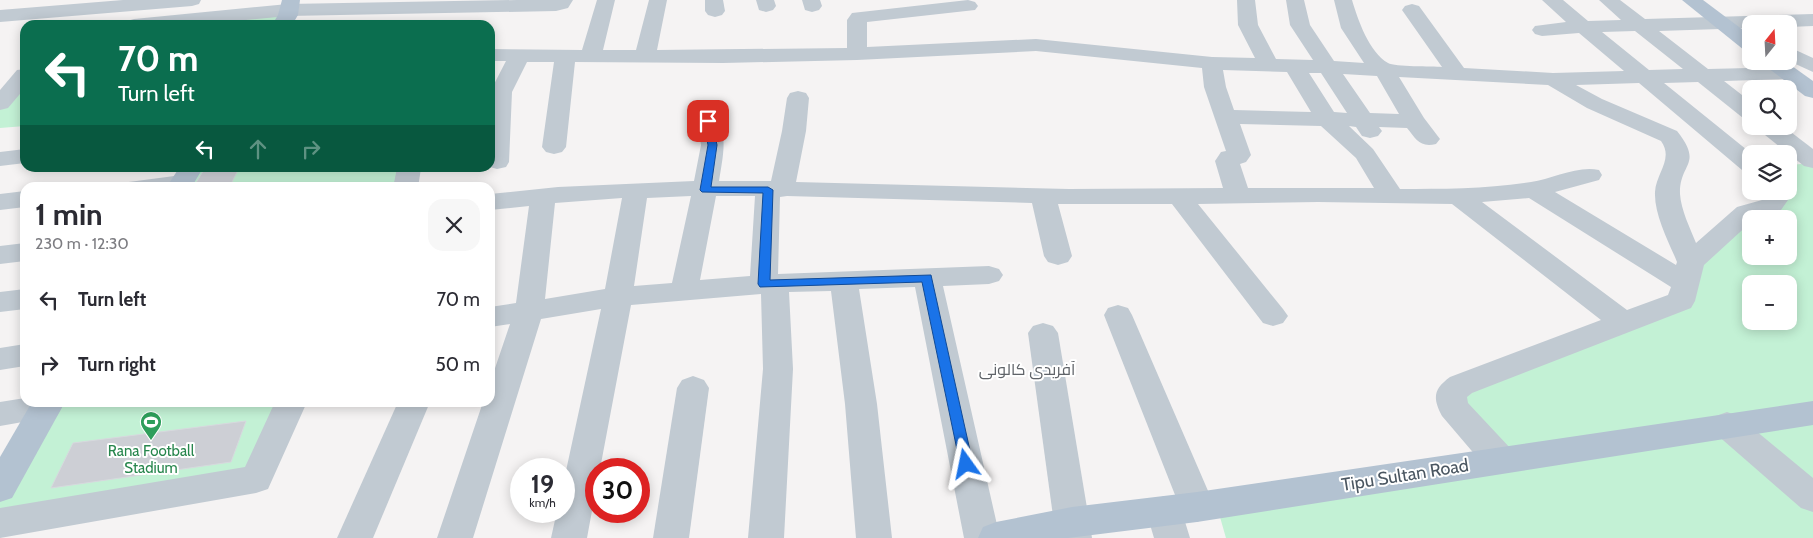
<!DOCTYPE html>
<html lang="en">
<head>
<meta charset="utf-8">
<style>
	:root { --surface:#fff; --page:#f7f7f7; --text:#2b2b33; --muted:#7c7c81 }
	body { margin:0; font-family:Cabin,Cairo,sans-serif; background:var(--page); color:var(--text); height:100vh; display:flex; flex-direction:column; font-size:19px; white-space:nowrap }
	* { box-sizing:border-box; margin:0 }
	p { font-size:16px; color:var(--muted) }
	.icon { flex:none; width:28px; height:28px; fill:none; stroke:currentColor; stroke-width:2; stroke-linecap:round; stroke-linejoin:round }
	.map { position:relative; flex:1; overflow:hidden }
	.panel { position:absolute; left:20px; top:182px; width:475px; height:225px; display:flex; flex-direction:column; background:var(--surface); border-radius:15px; box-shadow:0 2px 12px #0003 }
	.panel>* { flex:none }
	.hud { position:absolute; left:20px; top:20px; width:475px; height:152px; border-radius:15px; box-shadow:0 2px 12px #0003; background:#0b6e4f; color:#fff; overflow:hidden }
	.needle { width:32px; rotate:18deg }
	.controls { position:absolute; left:1742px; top:15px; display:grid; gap:10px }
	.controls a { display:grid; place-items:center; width:55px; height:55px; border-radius:10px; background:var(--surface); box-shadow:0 2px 12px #0003; font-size:25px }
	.speed { position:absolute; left:510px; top:458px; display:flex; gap:10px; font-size:25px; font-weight:700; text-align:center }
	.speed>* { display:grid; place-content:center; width:65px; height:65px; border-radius:50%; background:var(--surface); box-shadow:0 2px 12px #0003; line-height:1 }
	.speed small { font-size:12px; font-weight:400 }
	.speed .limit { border:8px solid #d22; background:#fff; color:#111 }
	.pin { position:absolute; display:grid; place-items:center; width:42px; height:42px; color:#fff; margin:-21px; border-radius:10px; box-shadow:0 2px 8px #0006 }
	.me { position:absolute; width:55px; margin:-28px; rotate:348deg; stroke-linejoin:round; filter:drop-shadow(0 0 4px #0008) }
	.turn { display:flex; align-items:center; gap:18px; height:105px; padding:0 15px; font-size:22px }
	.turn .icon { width:65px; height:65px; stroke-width:2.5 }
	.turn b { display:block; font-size:35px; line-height:42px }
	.lanes { display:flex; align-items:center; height:48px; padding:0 15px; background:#0003; justify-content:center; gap:25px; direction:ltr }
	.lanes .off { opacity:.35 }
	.round { display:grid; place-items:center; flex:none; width:52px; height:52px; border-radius:15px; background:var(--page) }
	.summary { display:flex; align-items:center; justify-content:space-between; height:85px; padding:0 15px }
	h1 { font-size:30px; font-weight:800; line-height:38px }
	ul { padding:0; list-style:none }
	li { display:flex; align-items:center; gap:15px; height:65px; padding:0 15px }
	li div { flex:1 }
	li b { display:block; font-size:19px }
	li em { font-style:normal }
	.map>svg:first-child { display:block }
</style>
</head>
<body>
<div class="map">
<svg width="1813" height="538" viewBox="0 0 1813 538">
	<rect width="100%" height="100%" fill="#f5f3f3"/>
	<!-- green -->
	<g fill="#c3f1d5" fill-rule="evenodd">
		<polygon points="284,13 277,25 162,25"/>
		<polygon points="25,77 25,126 0,128 0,105"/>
		<path d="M 1813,163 L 1813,538 L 1226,538 L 1216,503 L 1491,454 L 1448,393 L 1679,300 L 1689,261 L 1770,203 L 1771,191 L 1789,191 L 1789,165 ZM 1751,219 L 1789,219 L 1789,256 L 1751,256 ZM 1751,284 L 1789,284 L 1789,321 L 1751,321 Z"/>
		<polygon points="192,168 409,168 405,187 180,188"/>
		<polygon points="52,403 291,403 256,479 0,523 0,490"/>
	</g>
	<!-- building -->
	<g fill="#cdcfd5" stroke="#d7d9de">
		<polygon points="205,168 239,168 229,188 193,188"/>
		<polygon points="246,421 231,462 51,488 73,443"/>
	</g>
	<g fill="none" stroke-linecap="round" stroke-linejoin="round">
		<!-- minor -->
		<g fill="#c1cad2" fill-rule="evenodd">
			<polygon points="123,0 201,0 199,4 192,6 0,22 0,10"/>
			<polygon points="517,0 573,0 568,8 556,11 288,16 194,25 124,25 127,21 134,19 288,4"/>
			<path d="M 597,0 L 615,0 L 603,50 L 636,50 L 649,0 L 667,0 L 657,50 L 847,48 L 847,20 L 852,13 L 968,0 L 975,2 L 978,6 L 975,10 L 867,22 L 867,47 L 1036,39 L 1212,57 L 1255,58 L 1238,25 L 1237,0 L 1255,0 L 1258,25 L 1276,59 L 1313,60 L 1290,25 L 1286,0 L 1304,0 L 1310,25 L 1334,61 L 1364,63 L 1341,28 L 1334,0 L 1352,0 C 1358,20 1369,52 1388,63 C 1395,67 1432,66 1442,67 L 1402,10 L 1405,6 L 1412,4 L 1419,6 L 1464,68 L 1553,73 L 1624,71 L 1579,33 L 1542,36 L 1535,34 L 1532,30 L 1535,26 L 1566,22 L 1542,0 L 1563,0 L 1588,21 L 1621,20 L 1599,0 L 1620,0 L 1645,19 L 1813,14 L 1813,26 L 1789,27 L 1789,24 L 1751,24 L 1751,28 L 1659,31 L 1708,69 L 1786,67 L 1794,68 L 1797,73 L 1794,78 L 1786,79 L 1724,81 L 1751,102 L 1751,120 L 1743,118 L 1698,82 L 1664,83 L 1752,154 L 1751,172 L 1742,170 L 1639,83 L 1576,85 L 1602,99 L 1677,131 C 1704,165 1679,163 1680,194 C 1681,210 1690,228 1696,243 L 1737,207 L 1762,200 L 1760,191 L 1785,191 L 1788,200 L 1781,210 L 1751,219 L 1751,222 L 1704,265 L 1695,301 L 1691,308 L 1472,393 L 1467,397 L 1468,403 L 1512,450 L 1517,460 L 1512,470 L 1500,473 L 1488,470 L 1442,416 C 1432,397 1434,389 1450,377 L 1601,320 L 1452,204 L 1318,202 L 1198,204 L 1283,309 L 1288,316 L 1283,323 L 1273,326 L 1263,323 L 1172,204 L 1058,204 L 1072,256 L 1068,262 L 1058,265 L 1048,262 L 1044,256 L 1032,203 L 787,196 L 780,197 L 778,274 L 989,266 L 999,269 L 1003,275 L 999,281 L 989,284 L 943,286 L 1000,538 L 964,538 L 915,287 L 859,289 L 877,404 L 892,538 L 856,538 L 845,404 L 831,291 L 789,292 L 793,369 L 784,538 L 748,538 L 763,369 L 761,294 L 631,305 L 600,469 L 596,469 L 596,489 L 587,538 L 551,538 L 557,511 L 564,511 L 564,480 L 601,309 L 541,319 L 473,538 L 437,538 L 483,402 L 490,402 L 490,383 L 510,324 L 490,327 L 490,307 L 516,303 L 529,206 L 490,210 L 490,194 L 558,187 L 694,181 L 701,145 L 697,121 L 700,116 L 708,114 L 716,116 C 729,135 722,160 719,181 L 771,181 L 782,131 L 787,98 L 790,93 L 798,91 L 806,93 L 809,98 L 806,131 L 796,182 L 1069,189 L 1223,188 L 1215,161 L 1221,152 L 1226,151 L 1204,87 L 1202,68 L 1036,51 L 857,60 L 723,63 L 575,62 L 566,147 L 562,152 L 554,154 L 546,152 L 542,147 L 554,62 L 527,62 L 512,92 L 509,162 L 506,167 L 497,169 L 490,167 L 490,92 L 506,61 L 490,61 L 490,49 L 582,50 ZM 1635,31 L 1683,69 L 1649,70 L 1602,32 ZM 1223,70 L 1287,72 L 1311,112 L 1234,110 L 1226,87 ZM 1309,73 L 1321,73 L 1347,113 L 1334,112 ZM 1343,74 L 1377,76 L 1399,114 L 1370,113 ZM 1399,77 L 1548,85 L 1587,108 L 1661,141 C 1674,159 1656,173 1655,192 C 1654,215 1669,242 1677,262 L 1676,265 L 1555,192 L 1599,180 L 1602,175 L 1599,170 C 1578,165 1552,179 1531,182 C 1488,189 1443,189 1400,189 L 1373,149 L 1349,126 L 1356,127 L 1362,136 L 1370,138 L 1378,136 L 1382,131 L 1379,127 L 1407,128 C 1416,139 1420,148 1436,144 L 1440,139 L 1424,118 ZM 1240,124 L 1321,126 L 1356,158 L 1374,188 L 1248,188 L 1240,164 L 1246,162 L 1251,155 ZM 691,196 L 672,283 L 634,286 L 647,198 ZM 716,196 L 755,196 L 750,276 L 700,280 ZM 622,198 L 605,289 L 545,299 L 555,203 ZM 1529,198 L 1671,287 L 1668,295 L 1627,310 L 1482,202 Z"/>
			<polygon points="705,0 723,0 725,11 722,15 715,17 708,15 705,11"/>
			<polygon points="756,0 774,0 776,6 773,10 766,12 759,10"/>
			<polygon points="802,0 820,0 822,6 819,10 812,12 805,10"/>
			<polygon points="1789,47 1813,58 1813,72 1789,61"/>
			<polygon points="25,69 25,88 8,108 0,110 0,90 17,70"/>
			<polygon points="1757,126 1783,126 1813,149 1813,168 1804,166 1760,131"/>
			<polygon points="25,149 25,163 0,166 0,152"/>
			<polygon points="397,168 421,168 418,188 393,188"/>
			<polygon points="182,175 191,177 194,182 191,187 118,188 121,183"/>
			<polygon points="25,191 25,207 0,210 0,194"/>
			<polygon points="25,243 25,261 0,264 0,246"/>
			<polygon points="25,289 25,309 0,312 0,292"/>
			<polygon points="1118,305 1128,308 1132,315 1215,507 1209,517 1197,522 1185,517 1182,512 1190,538 1154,538 1146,511 1152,501 1164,496 1176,501 1179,505 1104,315 1108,308"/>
			<polygon points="1043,323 1053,326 1058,333 1092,538 1056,538 1028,333 1033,326"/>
			<polygon points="25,344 25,366 0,370 0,348"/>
			<polygon points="693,376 704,380 709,388 689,538 653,538 677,388 682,380"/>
			<polygon points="25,398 25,402 60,402 62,407 57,416 0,426 0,402"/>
			<polygon points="275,402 307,402 268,489 256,493 0,538 0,508 245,467"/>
			<polygon points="398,402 430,402 373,538 337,538"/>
			<polygon points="1727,412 1738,416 1813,478 1813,512 1801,508 1716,434 1711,425 1716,416"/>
		</g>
		<!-- major -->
		<g fill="#b3c2d1" fill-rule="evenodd">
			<polygon points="282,0 300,0 298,15 292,25 272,25 278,15"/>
			<polygon points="1682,0 1703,0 1751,36 1751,52 1744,50"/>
			<polygon points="1761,61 1785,61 1813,81 1813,98 1805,96 1764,65"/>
			<polygon points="179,168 203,168 191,188 166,188"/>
			<polygon points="1813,401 1813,425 1197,522 1068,538 978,538 983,527 996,522 1072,507 1197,492"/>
			<polygon points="32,402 65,402 12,498 0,502 0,457"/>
		</g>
	</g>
	<!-- route -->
	<polygon fill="#1a73e8" stroke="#114b97" points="708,118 712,121 717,145 711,187 768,187 773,190 770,280 931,275 973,464 971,468 966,469 962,468 960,464 922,282 760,287 758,284 763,193 702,192 700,190 708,145 703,121"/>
	<!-- icons -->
	<defs>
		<g id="stadium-pin" transform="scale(1.125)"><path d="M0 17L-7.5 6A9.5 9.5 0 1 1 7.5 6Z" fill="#2e9e5b" stroke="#fff"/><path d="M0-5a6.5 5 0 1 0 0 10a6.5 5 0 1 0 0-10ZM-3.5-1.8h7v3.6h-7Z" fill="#fff"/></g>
	</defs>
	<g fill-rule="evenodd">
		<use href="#stadium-pin" x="151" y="422"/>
	</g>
	<g text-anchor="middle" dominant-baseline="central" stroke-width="4" stroke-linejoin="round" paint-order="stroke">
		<!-- leisure labels -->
		<g font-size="15" fill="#27864d" stroke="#fff">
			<text x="151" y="451">Rana Football<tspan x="151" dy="17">Stadium</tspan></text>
		</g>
		<!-- neighbourhood labels -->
		<g font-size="16" fill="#5f6368" stroke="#fff">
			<text x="1027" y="369">آفریدی کالونی</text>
		</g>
		<!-- near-street labels -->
		<g font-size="18" fill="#4a5661" stroke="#fff">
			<text transform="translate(1405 475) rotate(-9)">Tipu Sultan Road</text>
		</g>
	</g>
</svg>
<div class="controls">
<a><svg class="needle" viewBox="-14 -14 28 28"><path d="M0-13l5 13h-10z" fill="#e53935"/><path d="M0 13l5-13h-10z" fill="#7c7c81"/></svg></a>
<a><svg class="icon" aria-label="search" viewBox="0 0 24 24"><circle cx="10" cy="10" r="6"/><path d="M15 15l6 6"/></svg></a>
<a><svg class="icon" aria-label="layers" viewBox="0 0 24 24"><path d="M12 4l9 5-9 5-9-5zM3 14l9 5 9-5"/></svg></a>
<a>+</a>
<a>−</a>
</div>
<div class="speed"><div>19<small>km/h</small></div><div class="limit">30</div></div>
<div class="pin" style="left:708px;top:121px;background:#d93025"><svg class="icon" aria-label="arrive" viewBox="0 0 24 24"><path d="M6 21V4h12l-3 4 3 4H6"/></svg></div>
<svg class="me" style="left:966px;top:464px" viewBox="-20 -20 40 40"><path d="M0-17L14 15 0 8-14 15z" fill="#1a73e8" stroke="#fff" stroke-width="4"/></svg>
<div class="hud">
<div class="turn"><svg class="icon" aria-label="left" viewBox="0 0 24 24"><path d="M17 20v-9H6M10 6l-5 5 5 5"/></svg><div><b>70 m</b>Turn left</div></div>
<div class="lanes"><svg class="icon" aria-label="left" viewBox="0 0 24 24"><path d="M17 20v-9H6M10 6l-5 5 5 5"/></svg><svg class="icon off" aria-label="ahead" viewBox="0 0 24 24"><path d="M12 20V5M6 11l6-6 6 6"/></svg><svg class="icon off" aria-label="right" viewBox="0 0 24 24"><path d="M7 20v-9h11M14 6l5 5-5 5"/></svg></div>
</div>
<section class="panel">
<div class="summary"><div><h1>1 min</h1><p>230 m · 12:30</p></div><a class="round"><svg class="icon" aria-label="close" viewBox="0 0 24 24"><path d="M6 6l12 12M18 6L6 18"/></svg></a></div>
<ul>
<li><svg class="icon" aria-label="left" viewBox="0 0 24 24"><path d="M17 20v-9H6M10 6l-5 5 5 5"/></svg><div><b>Turn left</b></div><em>70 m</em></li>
<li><svg class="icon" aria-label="right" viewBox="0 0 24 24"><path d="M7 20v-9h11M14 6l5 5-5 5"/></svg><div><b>Turn right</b></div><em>50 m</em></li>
</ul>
</section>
</div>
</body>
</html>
